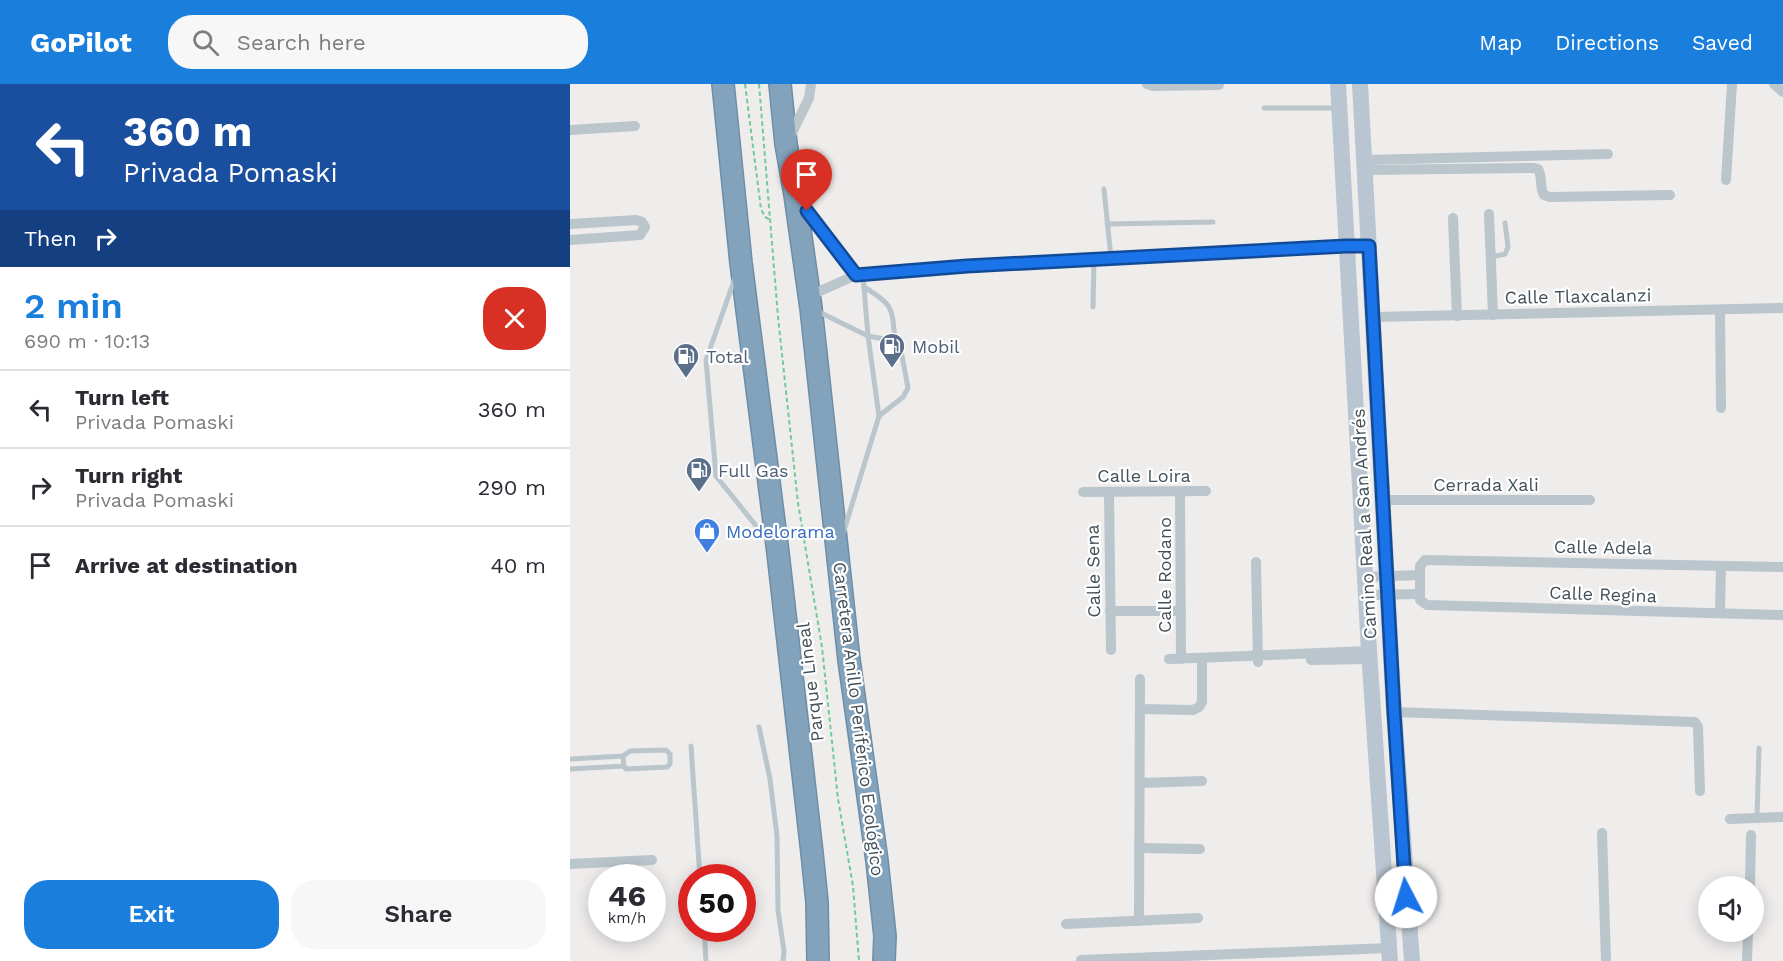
<!DOCTYPE html>
<html lang="en">
<head>
<meta charset="utf-8">
<style>
	:root { --surface:#fff; --page:#f7f7f7; --text:#2b2b33; --muted:#7c7c81; --line:#e1e1e2; --accent:#197edc }
	body { margin:0; font-family:"Work Sans",sans-serif; background:var(--page); color:var(--text); height:100vh; display:flex; flex-direction:column; font-size:22px; white-space:nowrap }
	* { box-sizing:border-box; margin:0 }
	p { font-size:20px; color:var(--muted) }
	.icon { flex:none; width:33px; height:33px; fill:none; stroke:currentColor; stroke-width:2; stroke-linecap:round; stroke-linejoin:round }
	.map { position:relative; flex:1; overflow:hidden }
	.sheet { display:flex; flex-direction:column; background:var(--surface); width:570px }
	.sheet>* { flex:none }
	.guide { background:#1a4fa0; color:#fff; overflow:hidden }
	.buttons { position:absolute; left:1128px; top:792px; display:grid; gap:12px }
	.buttons a { display:grid; place-items:center; width:66px; height:66px; border-radius:50%; background:var(--surface); box-shadow:0 3px 15px #0003; font-size:30px }
	.speed { position:absolute; left:18px; top:780px; display:flex; gap:12px; font-size:30px; font-weight:700; text-align:center }
	.speed>* { display:grid; place-content:center; width:78px; height:78px; border-radius:50%; background:var(--surface); box-shadow:0 3px 15px #0003; line-height:1 }
	.speed small { font-size:15px; font-weight:400 }
	.speed .limit { border:9px solid #d22; background:#fff; color:#111 }
	.pin { position:absolute; display:grid; place-items:center; width:51px; height:51px; color:#fff; margin:-62px -26px; border-radius:50% 50% 50% 0; rotate:-45deg; box-shadow:0 0 6px #0007 }
	.pin .icon { rotate:45deg }
	.me { position:absolute; width:66px; margin:-33px; rotate:355deg; stroke-linejoin:round; filter:drop-shadow(0 0 4px #0008) }
	.turn { display:flex; align-items:center; gap:21px; height:126px; padding:0 24px; font-size:27px }
	.turn .icon { width:78px; height:78px; stroke-width:2.5 }
	.turn b { display:block; font-size:42px; line-height:51px }
	.then { display:flex; align-items:center; height:57px; padding:0 24px; background:#0003; gap:12px; font-size:22px }
	.round { display:grid; place-items:center; flex:none; width:63px; height:63px; border-radius:24px; background:var(--page) }
	.headline { display:flex; align-items:center; justify-content:space-between; height:102px; padding:0 24px }
	h1 { font-size:36px; font-weight:600; line-height:45px; color:var(--accent) }
	.action { display:flex; gap:12px; margin-top:auto; padding:12px 24px }
	.action a { flex:1; height:69px; border-radius:24px; background:var(--accent); color:#fff; font-size:24px; font-weight:600; line-height:69px; text-align:center }
	.action a+a { background:var(--page); color:var(--text) }
	ul { padding:0; list-style:none }
	li { display:flex; align-items:center; gap:18px; height:78px; padding:0 24px; border-top:2px solid var(--line) }
	li div { flex:1 }
	li b { display:block; font-size:22px }
	li em { font-style:normal }
	header { display:flex; align-items:center; gap:36px; box-sizing:border-box; height:84px; padding:0 30px; background:var(--accent); color:#fff }
	header strong { font-size:28px }
	nav { display:flex; gap:33px; margin-inline-start:auto; font-size:21px }
	.search { width:420px; height:54px; background:var(--page); display:flex; align-items:center; gap:15px; box-sizing:border-box; padding:0 21px; border-radius:24px; color:var(--muted); font-size:22px }
	main { display:flex; flex:1; min-height:0 }
	.map>svg:first-child { display:block }
</style>
</head>
<body>
<header>
<strong>GoPilot</strong>
<div class="search"><svg class="icon" aria-label="search" viewBox="0 0 24 24"><circle cx="10" cy="10" r="6"/><path d="M15 15l6 6"/></svg>Search here</div>
<nav><a>Map</a><a>Directions</a><a>Saved</a></nav>
</header>
<main>
<section class="sheet">
<div class="guide">
<div class="turn"><svg class="icon" aria-label="left" viewBox="0 0 24 24"><path d="M17 20v-9H6M10 6l-5 5 5 5"/></svg><div><b>360 m</b>Privada Pomaski</div></div>
<div class="then">Then<svg class="icon" aria-label="right" viewBox="0 0 24 24"><path d="M7 20v-9h11M14 6l5 5-5 5"/></svg></div>
</div>
<div class="headline"><div><h1>2 min</h1><p>690 m · 10:13</p></div><a class="round" style="background:#d93025;color:#fff"><svg class="icon" aria-label="close" viewBox="0 0 24 24"><path d="M6 6l12 12M18 6L6 18"/></svg></a></div>
<ul>
<li><svg class="icon" aria-label="left" viewBox="0 0 24 24"><path d="M17 20v-9H6M10 6l-5 5 5 5"/></svg><div><b>Turn left</b><p>Privada Pomaski</p></div><em>360 m</em></li>
<li><svg class="icon" aria-label="right" viewBox="0 0 24 24"><path d="M7 20v-9h11M14 6l5 5-5 5"/></svg><div><b>Turn right</b><p>Privada Pomaski</p></div><em>290 m</em></li>
<li><svg class="icon" aria-label="arrive" viewBox="0 0 24 24"><path d="M6 21V4h12l-3 4 3 4H6"/></svg><div><b>Arrive at destination</b></div><em>40 m</em></li>
</ul>
<div class="action"><a>Exit</a><a>Share</a></div>
</section>
<div class="map">
<svg width="1213" height="877" viewBox="0 0 1213 877">
	<rect width="100%" height="100%" fill="#efecec"/>
	<g fill="none" stroke-linecap="round" stroke-linejoin="round">
		<!-- highway casing -->
		<g stroke="#6e8ea7" stroke-width="24">
			<g id="highway">
				<polyline points="153,0 171,179 208,469 242,769 247,818 248,877"/>
				<polyline points="210,0 216,60 225,111 241,224 279,576 307,777 315,852 314,877"/>
			</g>
		</g>
		<!-- path -->
		<g stroke="#71cb97" stroke-width="2" stroke-dasharray="4.5 3" stroke-linecap="butt">
			<polyline points="175,0 191,125 195,133 201,136"/>
			<polyline points="189,0 208,233 228,419 252,563 268,715 283,802 289,877"/>
		</g>
		<!-- lane -->
		<g stroke="#bac5cc" stroke-width="5">
			<polyline points="694,24 767,24"/>
			<polyline points="534,105 541,174"/>
			<polyline points="537,140 643,138"/>
			<polyline points="921,173 935,170 938,163 935,139"/>
			<polyline points="165,194 136,276 146,392 199,458"/>
			<path d="M 294,203 C 324,221 322,224 325,257"/>
			<polyline points="523,223 524,175"/>
			<polyline points="247,227 298,252 325,257 330,261 338,304 333,313 309,332"/>
			<polyline points="273,450 309,332 298,252 293,191"/>
			<polyline points="189,643 200,695 207,752 208,826 214,867 213,877"/>
			<polyline points="121,662 130,794"/>
			<polygon points="96,666 100,670 100,680 97,683 56,685 54,682 53,672 60,667"/>
			<polyline points="0,675 53,672"/>
			<polyline points="0,685 54,682"/>
			<polyline points="1187,734 1189,664"/>
			<polyline points="134,844 136,877"/>
		</g>
		<!-- street -->
		<g stroke="#bac5cc" stroke-width="10">
			<polyline points="577,0 583,2 649,1"/>
			<polyline points="1204,0 1213,8"/>
			<polyline points="0,46 65,42"/>
			<polyline points="219,55 239,14 241,0"/>
			<polyline points="795,76 1038,70"/>
			<path d="M 796,86 L 964,84 L 968,85 C 973,93 969,103 974,111 L 980,113 L 1100,111"/>
			<polyline points="1156,96 1162,0"/>
			<polyline points="230,117 286,191"/>
			<polyline points="919,130 923,231"/>
			<polyline points="883,134 887,232"/>
			<polyline points="0,140 66,136 72,138 75,143 70,151 0,156"/>
			<polyline points="239,212 286,191 397,182 776,162 799,162"/>
			<polyline points="1150,226 1151,324"/>
			<polyline points="803,233 1213,224"/>
			<polyline points="513,408 636,407"/>
			<polyline points="539,408 541,566"/>
			<polyline points="610,408 611,575"/>
			<polyline points="813,416 1020,416"/>
			<polyline points="686,478 688,578"/>
			<polyline points="1213,483 855,476 850,482 850,516 857,521 1213,531"/>
			<polyline points="795,493 850,491"/>
			<polyline points="797,511 850,510"/>
			<polyline points="540,527 611,527"/>
			<polyline points="1150,529 1151,482"/>
			<polyline points="599,575 799,567"/>
			<polyline points="741,576 800,575"/>
			<polyline points="570,625 623,626 629,623 632,618 632,574"/>
			<polyline points="824,628 1125,638 1128,643 1130,707"/>
			<polyline points="570,699 632,697"/>
			<polyline points="1160,735 1213,733"/>
			<polyline points="1032,749 1036,877"/>
			<polyline points="569,764 630,765"/>
			<polyline points="0,780 82,776"/>
			<polyline points="1180,802 1181,751"/>
			<polyline points="569,837 570,595"/>
			<polyline points="496,840 628,834"/>
			<polyline points="511,876 819,864"/>
			<polyline points="1177,877 1178,848"/>
		</g>
		<!-- secondary -->
		<g stroke="#b9c6d1" stroke-width="16">
			<polyline points="768,0 799,567 820,877"/>
			<polyline points="790,0 824,628 842,877"/>
		</g>
		<!-- highway -->
		<use href="#highway" stroke="#83a3bc" stroke-width="21"/>
	</g>
	<g fill="none" stroke-linecap="round" stroke-linejoin="round">
		<!-- route casing -->
		<g stroke="#114b97" stroke-width="15">
			<polyline id="route" points="237,127 286,191 397,182 776,162 799,162 824,628 836,813"/>
		</g>
		<!-- route -->
		<use href="#route" stroke="#1a73e8" stroke-width="10"/>
	</g>
	<!-- icons -->
	<defs>
		<g id="fuel-pin" transform="scale(1.35)"><path d="M0 17L-7.5 6A9.5 9.5 0 1 1 7.5 6Z" fill="#5c6f8a" stroke="#fff"/><path d="M-5.5-6h7V0h2V4h1.3V-2.5L3-4.5l.8-.8L6-3V5H2.5V1h-1V6h-7ZM-4.2-4.7v3.2H.2V-4.7Z" fill="#fff"/></g>
		<g id="shop-pin" transform="scale(1.35)"><path d="M0 17L-7.5 6A9.5 9.5 0 1 1 7.5 6Z" fill="#3f7fe0" stroke="#fff"/><path d="M-5-2.5h2.3a2.7 3.5 0 0 1 5.4 0H5L5.5 6h-11ZM-1.5-2.5h3a1.5 2.3 0 0 0-3 0Z" fill="#fff"/></g>
	</defs>
	<g fill-rule="evenodd">
		<use href="#fuel-pin" x="322" y="262"/>
		<use href="#fuel-pin" x="116" y="272"/>
		<use href="#fuel-pin" x="129" y="386"/>
		<use href="#shop-pin" x="137" y="447"/>
	</g>
	<g text-anchor="middle" dominant-baseline="central" stroke-width="4.5" stroke-linejoin="round" paint-order="stroke">
		<!-- street labels -->
		<g font-size="18" fill="#445159" stroke="#fff">
			<text transform="translate(1008 212) rotate(-1)">Calle Tlaxcalanzi</text>
			<text x="574" y="391">Calle Loira</text>
			<text x="916" y="400">Cerrada Xali</text>
			<text transform="translate(794 440) rotate(-93)">Camino Real a San Andrés</text>
			<text transform="translate(1033 463) rotate(1)">Calle Adela</text>
			<text transform="translate(523 487) rotate(-91)">Calle Sena</text>
			<text transform="translate(594 491) rotate(-90)">Calle Rodano</text>
			<text transform="translate(1033 510) rotate(2)">Calle Regina</text>
			<text transform="translate(240 598) rotate(-97)">Parque Lineal</text>
			<text transform="translate(289 635) rotate(83)">Carretera Anillo Periférico Ecológico</text>
		</g>
		<!-- service labels -->
		<g font-size="18" fill="#4e5e75" stroke="#fff" text-anchor="start">
			<text x="342" y="262">Mobil</text>
			<text x="136" y="272">Total</text>
			<text x="148" y="386">Full Gas</text>
		</g>
		<!-- shop labels -->
		<g font-size="18" fill="#366cbe" stroke="#fff" text-anchor="start">
			<text x="156" y="447">Modelorama</text>
		</g>
	</g>
</svg>
<div class="buttons">
<a><svg class="icon" aria-label="sound" viewBox="0 0 24 24"><path d="M4 9h4l5-4v14l-5-4H4zM17 9q2 3 0 6"/></svg></a>
</div>
<div class="speed"><div>46<small>km/h</small></div><div class="limit">50</div></div>
<div class="pin" style="left:237px;top:127px;background:#d93025"><svg class="icon" aria-label="arrive" viewBox="0 0 24 24"><path d="M6 21V4h12l-3 4 3 4H6"/></svg></div>
<svg class="me" style="left:836px;top:813px" viewBox="-20 -20 40 40"><circle r="19" fill="#fff"/><path d="M0-13L10 11 0 6-10 11z" fill="#1a73e8"/></svg>
</div>
</main>
</body>
</html>
